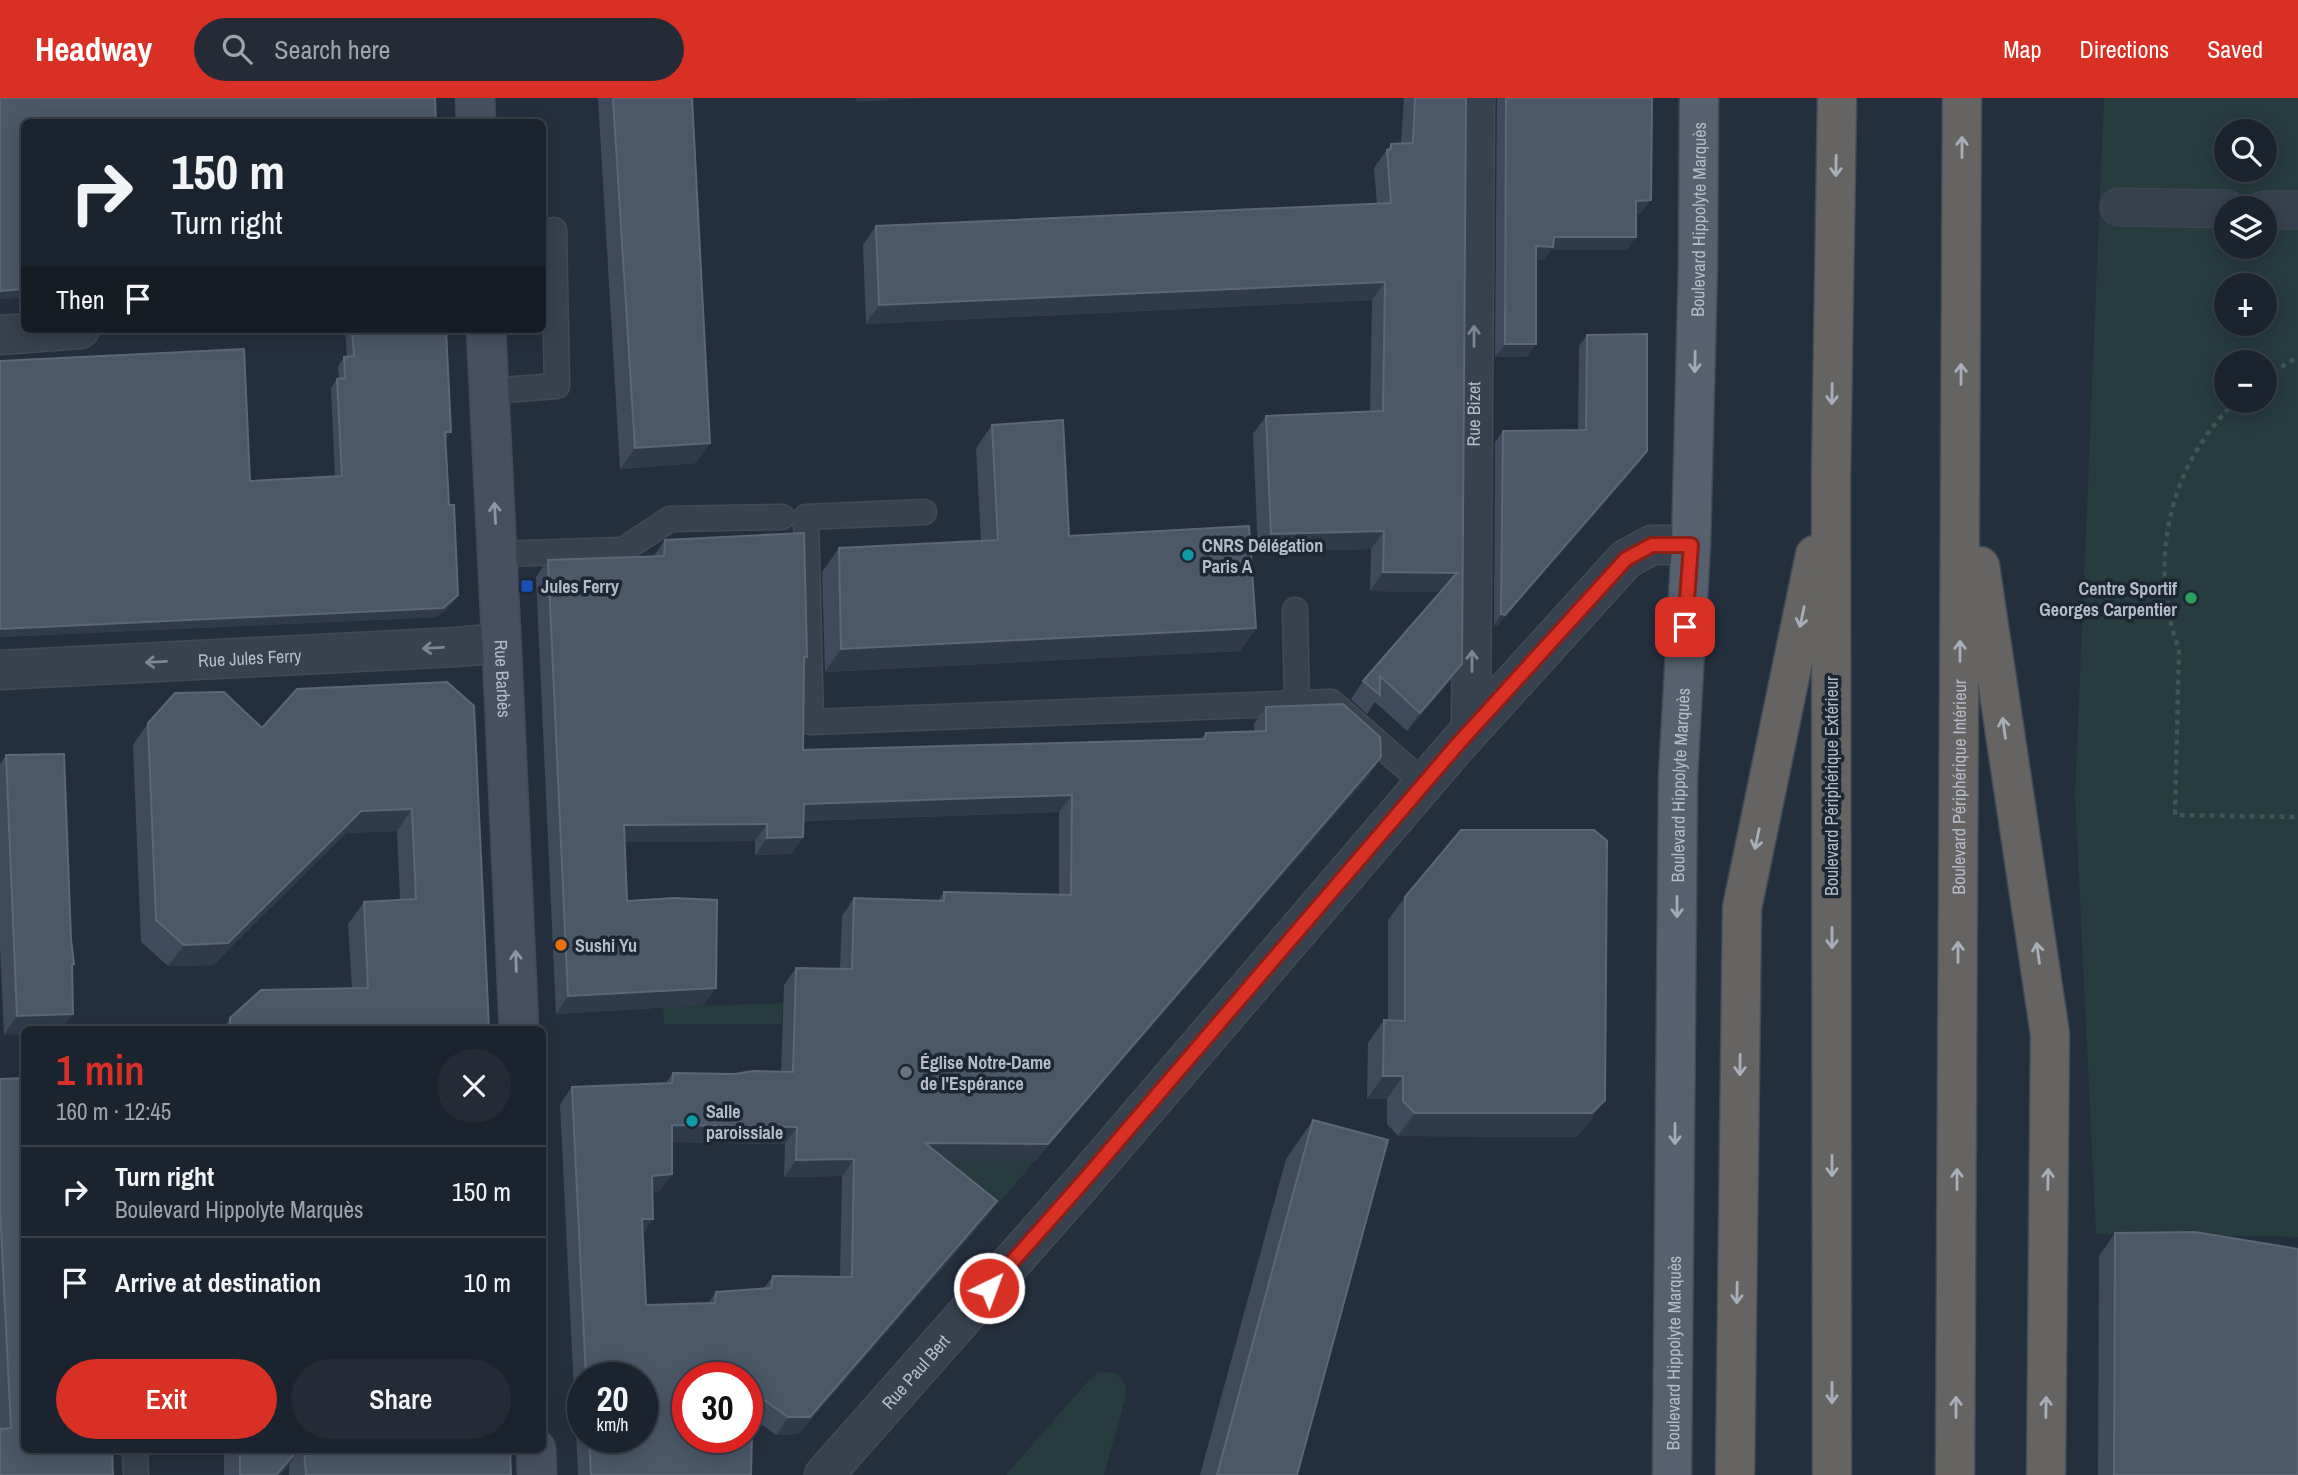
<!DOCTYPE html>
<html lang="en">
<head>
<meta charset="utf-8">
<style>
	:root { --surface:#1b232e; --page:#242b36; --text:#f1f3f6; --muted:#a0a4aa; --line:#39404a; --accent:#d93025 }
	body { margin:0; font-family:"Archivo Narrow",sans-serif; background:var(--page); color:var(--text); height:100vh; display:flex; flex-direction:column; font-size:26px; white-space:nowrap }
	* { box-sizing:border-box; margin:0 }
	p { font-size:23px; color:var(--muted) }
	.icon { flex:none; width:38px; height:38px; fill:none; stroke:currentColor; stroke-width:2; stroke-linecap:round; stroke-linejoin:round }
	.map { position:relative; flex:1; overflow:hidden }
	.side { position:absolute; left:21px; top:928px; width:525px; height:427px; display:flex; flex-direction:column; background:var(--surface); border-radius:10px; box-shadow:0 4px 18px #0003,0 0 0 2px var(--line) }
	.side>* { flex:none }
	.top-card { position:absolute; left:21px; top:21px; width:525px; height:214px; border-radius:10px; box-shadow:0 4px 18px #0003,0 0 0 2px var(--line); background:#1b232e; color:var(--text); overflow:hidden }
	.tools { position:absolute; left:2214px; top:21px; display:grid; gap:14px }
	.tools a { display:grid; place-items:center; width:63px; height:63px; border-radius:50%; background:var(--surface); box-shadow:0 4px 18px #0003,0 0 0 2px var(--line); font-size:35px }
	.speed { position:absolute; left:567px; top:1264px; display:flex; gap:14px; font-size:35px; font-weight:700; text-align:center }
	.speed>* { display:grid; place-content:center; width:91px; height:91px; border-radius:50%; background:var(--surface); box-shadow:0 4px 18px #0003,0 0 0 2px var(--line); line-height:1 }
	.speed small { font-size:18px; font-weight:400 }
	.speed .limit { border:10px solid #d22; background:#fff; color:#111 }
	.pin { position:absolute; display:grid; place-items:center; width:60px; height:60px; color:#fff; margin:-30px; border-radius:14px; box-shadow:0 4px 10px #0006 }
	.me { position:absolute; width:77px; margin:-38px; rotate:42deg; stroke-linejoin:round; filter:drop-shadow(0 0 5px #0008) }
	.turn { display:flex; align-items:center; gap:24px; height:147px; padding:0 35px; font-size:32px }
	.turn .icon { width:91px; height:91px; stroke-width:2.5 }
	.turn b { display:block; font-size:49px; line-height:60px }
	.then { display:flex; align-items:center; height:66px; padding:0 35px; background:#0003; gap:14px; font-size:26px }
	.round { display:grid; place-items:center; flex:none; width:74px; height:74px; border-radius:37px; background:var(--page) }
	.overview { display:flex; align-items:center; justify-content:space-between; height:119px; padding:0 35px }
	h1 { font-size:42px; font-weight:600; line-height:52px; color:var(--accent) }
	.cta { display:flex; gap:14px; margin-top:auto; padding:14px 35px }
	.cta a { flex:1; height:80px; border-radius:42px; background:var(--accent); color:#fff; font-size:28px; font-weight:600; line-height:80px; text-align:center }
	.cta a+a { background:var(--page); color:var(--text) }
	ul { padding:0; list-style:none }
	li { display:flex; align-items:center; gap:21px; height:91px; padding:0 35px; border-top:2px solid var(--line) }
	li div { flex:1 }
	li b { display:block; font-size:26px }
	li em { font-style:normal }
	header { display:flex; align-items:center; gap:42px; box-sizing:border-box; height:98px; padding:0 35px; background:var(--accent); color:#fff }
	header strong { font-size:33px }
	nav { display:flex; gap:38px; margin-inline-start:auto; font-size:24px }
	.search { width:490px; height:63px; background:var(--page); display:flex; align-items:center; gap:18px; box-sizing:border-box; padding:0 24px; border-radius:38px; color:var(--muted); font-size:26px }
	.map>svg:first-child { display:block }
</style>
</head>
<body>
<header>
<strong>Headway</strong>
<div class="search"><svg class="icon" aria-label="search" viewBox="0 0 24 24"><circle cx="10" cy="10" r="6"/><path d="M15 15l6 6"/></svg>Search here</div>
<nav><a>Map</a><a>Directions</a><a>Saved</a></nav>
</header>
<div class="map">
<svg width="2298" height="1377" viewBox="0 0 2298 1377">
	<rect width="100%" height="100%" fill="#242f3e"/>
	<!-- green -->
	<g fill="#263c3f" fill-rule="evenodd">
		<path d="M 2104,0 L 2298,0 L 2298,1139 L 2096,1136 L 2075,698 ZM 2226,33 L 2264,33 L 2264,72 L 2226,72 ZM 2226,110 L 2264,110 L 2264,149 L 2226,149 ZM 2226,187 L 2264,187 L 2264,226 L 2226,226 ZM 2226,264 L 2264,264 L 2264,303 L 2226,303 Z"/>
		<polygon points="783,905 782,926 664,926 663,909"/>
		<polygon points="988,1031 988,1063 1035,1063 985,1121 925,1075"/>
		<polygon points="1099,1274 1116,1275 1126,1287 1125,1301 1104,1377 1006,1377 1089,1282"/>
	</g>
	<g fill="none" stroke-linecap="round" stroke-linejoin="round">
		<!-- service casing -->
		<g stroke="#414a57" stroke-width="27">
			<g id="service">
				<polyline points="489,293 557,288 554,132"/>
				<polyline points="924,414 806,419 811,624 1331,604 1425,686"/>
				<polyline points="496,456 623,452 670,421 782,419"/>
				<polyline points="1295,512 1297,605"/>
				<polyline points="135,1351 136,1377"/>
			</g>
		</g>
		<!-- pedestrian casing -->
		<g stroke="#414a57" stroke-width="39">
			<g id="pedestrian">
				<polyline points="2119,109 2226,111"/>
				<polyline points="2264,112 2298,112"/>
			</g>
		</g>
		<!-- minor casing -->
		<g stroke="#414a57" stroke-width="41">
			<g id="minor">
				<polyline points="0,237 80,231"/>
				<path id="s1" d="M 0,572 L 456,549 L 501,545"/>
				<path id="s2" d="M 1471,631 L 1475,0"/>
				<path id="s3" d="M 824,1377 L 1081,1086 L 1457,647 L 1626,461 L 1652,447 L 1691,447"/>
			</g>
		</g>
		<!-- secondary casing -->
		<g stroke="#414a57" stroke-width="41">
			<g id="secondary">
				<polyline points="475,0 476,24"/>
				<path id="s4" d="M 486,231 C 498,464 509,698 519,931"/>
				<polyline points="536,1351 537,1377"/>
			</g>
		</g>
		<!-- primary casing -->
		<g stroke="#414a57" stroke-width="41">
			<g id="primary">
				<path id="s5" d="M 1672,1377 L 1678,679 L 1691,447 L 1698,167 L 1699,0"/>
			</g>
		</g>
		<!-- trunk casing -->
		<g stroke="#434c59" stroke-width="41">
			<g id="trunk">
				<polyline points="1980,468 2050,936 2046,1377"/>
				<polyline points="1735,1377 1742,810 1815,457"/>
				<polyline points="1832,1377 1831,380 1837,0"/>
				<path id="s6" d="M 1955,1377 L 1962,0"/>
			</g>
		</g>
		<!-- path -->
		<g stroke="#3f5557" stroke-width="4.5" stroke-dasharray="5 5" stroke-linecap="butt">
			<polyline points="2264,279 2298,259"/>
			<path d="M 2236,303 C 2222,317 2209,332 2199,349 C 2162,406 2154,487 2179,551 L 2175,717 L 2298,719"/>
		</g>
		<!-- service -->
		<use href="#service" stroke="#38414e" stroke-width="24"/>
		<!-- pedestrian -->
		<use href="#pedestrian" stroke="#38414e" stroke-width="37"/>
		<!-- minor -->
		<use href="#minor" stroke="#38414e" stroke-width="38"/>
		<!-- secondary -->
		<use href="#secondary" stroke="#465061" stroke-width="38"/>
		<!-- primary -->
		<use href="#primary" stroke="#56606e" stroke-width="38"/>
		<!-- trunk -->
		<use href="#trunk" stroke="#656462" stroke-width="38"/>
	</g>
	<!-- wall -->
	<g fill="#3f4b5c" fill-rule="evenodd">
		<polygon points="598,0 692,0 696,365 620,371"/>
		<polygon points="1404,0 1466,0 1449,584 1407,633 1375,604 1367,616 1351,601 1363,583 1441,494 1370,493 1371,451 1258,454 1253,336 1266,318 1370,314 1372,202 866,226 863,147 876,128 1377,106 1374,70 1391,46 1401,45"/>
		<polygon points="1497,0 1652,0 1641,115 1636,116 1627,152 1551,152 1544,162 1536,162 1527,259 1495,259"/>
		<polygon points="345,231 446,231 451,334 445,342 449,407 458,497 452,506 437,519 0,539 0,263 250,383 335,378 331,290 337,281 339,281 338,268 344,259 347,259"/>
		<polygon points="1587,237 1647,353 1639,365 1497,528 1494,527 1495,344 1503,333 1578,332 1579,248"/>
		<polygon points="992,327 1069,438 1256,530 1240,553 825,574 822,474 839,450 981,443 976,350"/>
		<path d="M 665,442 L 804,562 L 803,652 L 1201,641 L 1206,635 L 1254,633 L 1254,626 L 1266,609 L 1381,659 L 1369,677 L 1035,1063 L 946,1063 L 997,1103 L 985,1121 L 798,1336 L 776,1337 L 752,1319 L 751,1377 L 578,1377 L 560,1006 L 572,989 L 666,985 L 673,975 L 735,976 L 781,974 L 784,887 L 796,870 L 840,871 L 842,818 L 854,800 L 938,803 L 944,794 L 1059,796 L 1059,714 L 803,723 L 803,739 L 791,756 L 755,757 L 755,743 L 624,744 L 627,803 L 704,907 L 556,916 L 536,479 L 548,462 L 653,459 ZM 672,1044 L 785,1046 L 784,1079 L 842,1078 L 840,1179 L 773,1178 L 764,1190 L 716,1194 L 708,1205 L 646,1207 L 642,1136 L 653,1121 L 652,1094 L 660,1093 ZM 583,1279 L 642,1279 L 642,1339 L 583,1339 Z"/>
		<polygon points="447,584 489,931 223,931 230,920 352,890 348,826 364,804 400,802 397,733 346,735 213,867 168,868 141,844 133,647 148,625 262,630"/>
		<polygon points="6,657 71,841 4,937 0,848 0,666"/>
		<polygon points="1405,799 1589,1025 1576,1039 1398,1038 1387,1026 1387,1001 1367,1001 1368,945 1384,922 1388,922 1388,822"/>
		<polygon points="0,981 113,1377 0,1377"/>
		<polygon points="1313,1022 1297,1377 1200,1377 1286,1061"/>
		<polygon points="2115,1135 2298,1377 2098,1377 2099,1158"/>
		<polygon points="224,1351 510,1351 511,1377 289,1377 289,1367 280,1377 224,1377"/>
	</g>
	<!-- shaded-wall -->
	<g fill="#2f3b4b">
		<polygon points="857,0 932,0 854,4"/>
		<polygon points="1651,102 1641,115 1627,116 1636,103"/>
		<polygon points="1554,139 1636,139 1627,152 1551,152 1544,162 1527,162 1536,148"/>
		<polygon points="1385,184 1372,202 866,226 879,207"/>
		<polygon points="24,191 24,200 0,201 0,193"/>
		<polygon points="1505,246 1536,246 1527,259 1495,259"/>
		<polygon points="445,334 451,334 445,343"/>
		<polygon points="710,345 696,365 620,371 635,350"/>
		<polygon points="1647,353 1639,365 1497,528 1494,527 1501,516"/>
		<polygon points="1384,433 1371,451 1258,454 1271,436"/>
		<polygon points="1383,474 1457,475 1445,494 1370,493"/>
		<polygon points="458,497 452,506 437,519 0,539 0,531"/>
		<polygon points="1256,530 1240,553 825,574 841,551"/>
		<polygon points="1462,566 1449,584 1407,633 1420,615"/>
		<polygon points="1381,659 1369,677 1035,1063 913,1063 925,1045"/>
		<polygon points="1072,697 1059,714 792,723 804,706"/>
		<polygon points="412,711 397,733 346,735 213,867 168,868 184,847 361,713"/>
		<polygon points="767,726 755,743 612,744 624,727"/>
		<polygon points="803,739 791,756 755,757 767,740"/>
		<polygon points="716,890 704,907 556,916 568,898"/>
		<polygon points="73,916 62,931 24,931 24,936 4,937 17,918"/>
		<polygon points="1383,978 1403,978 1387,1001 1367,1001"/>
		<polygon points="1605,1002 1589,1025 1576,1039 1398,1038 1415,1015"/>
		<polygon points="672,1027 797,1029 785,1046 660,1044"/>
		<polygon points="854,1061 842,1078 784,1079 796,1062"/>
		<polygon points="672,1076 660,1093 640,1095 652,1078"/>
		<polygon points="997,1103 985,1121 798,1336 776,1337 788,1319"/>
		<polygon points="642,1121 653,1121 641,1138"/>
		<polygon points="299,1351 300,1351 289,1367 280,1377 276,1377"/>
	</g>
	<!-- building -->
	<g fill="#4b5868" stroke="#5c6777" stroke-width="2" fill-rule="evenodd">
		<polygon points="0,0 435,0 436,24 24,24 24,191 0,193"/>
		<polygon points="613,0 692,0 710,345 635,350"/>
		<polygon points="1415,0 1466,0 1462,566 1420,615 1380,578 1380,597 1363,583 1457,475 1383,474 1384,433 1271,436 1266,318 1383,313 1385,184 879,207 876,128 1391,105 1387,52 1391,51 1391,46 1413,45"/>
		<polygon points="1506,0 1652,0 1651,102 1636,103 1636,139 1554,139 1553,149 1536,148 1536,246 1505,246"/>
		<polygon points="352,231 446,231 451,334 445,334 449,407 454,407 458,497 443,510 0,531 0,263 244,251 250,383 342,378 337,281 345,280 344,259 354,258"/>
		<polygon points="1647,236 1647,353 1505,517 1501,516 1503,333 1586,332 1587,237"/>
		<polygon points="1063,322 1069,438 1249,428 1256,530 841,551 839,450 998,442 992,327"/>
		<path d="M 804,435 L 807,559 L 804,559 L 803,652 L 1205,641 L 1206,635 L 1266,633 L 1266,609 L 1343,606 L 1380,639 L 1381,659 L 1048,1046 L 925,1045 L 997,1103 L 810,1319 L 788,1319 L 753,1294 L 751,1377 L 591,1377 L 589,1339 L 642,1339 L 642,1279 L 586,1279 L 572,989 L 672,985 L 673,975 L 735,976 L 753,973 L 793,974 L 796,870 L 852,871 L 854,800 L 944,803 L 944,794 L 1071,797 L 1072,697 L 804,706 L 803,739 L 767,740 L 767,726 L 624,727 L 627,803 L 674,800 L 717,802 L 716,890 L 568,898 L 548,462 L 664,458 L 665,442 ZM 672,1027 L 797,1029 L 796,1062 L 854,1061 L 852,1179 L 773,1178 L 771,1190 L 716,1194 L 715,1205 L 646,1207 L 642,1121 L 653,1121 L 652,1078 L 672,1076 ZM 688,1279 L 747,1279 L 747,1339 L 688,1339 Z"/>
		<polygon points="447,584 474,608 489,931 230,931 230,920 261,892 368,890 364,804 416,801 412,711 361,713 228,845 184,847 156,822 148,625 175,595 224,594 262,630 297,591"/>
		<polygon points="64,656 71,841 74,866 72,867 73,916 17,918 6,657"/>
		<polygon points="1461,732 1594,732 1607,743 1605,1002 1592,1015 1415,1015 1403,1003 1403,978 1383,978 1384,922 1405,923 1405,799"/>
		<polygon points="24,980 24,1351 112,1351 113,1377 0,1377 0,1331 11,1330 0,1110 0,981"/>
		<polygon points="1313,1022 1388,1042 1297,1377 1217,1377"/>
		<polygon points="2195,1134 2298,1151 2298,1377 2114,1377 2115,1135"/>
		<polygon points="240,1351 299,1351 276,1377 240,1377"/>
		<polygon points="304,1351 510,1351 511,1377 306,1377"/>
	</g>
	<!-- one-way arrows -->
	<defs><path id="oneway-shaft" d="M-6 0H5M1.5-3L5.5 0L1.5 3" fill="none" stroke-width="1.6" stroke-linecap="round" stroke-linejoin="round" transform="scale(1.75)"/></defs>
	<g stroke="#a8afba">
		<use href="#oneway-shaft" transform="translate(1962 49) rotate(-90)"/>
		<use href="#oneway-shaft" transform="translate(1836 68) rotate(91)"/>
		<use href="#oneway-shaft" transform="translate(1961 276) rotate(-90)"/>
		<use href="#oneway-shaft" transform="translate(1832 296) rotate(91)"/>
		<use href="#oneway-shaft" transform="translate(1802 519) rotate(102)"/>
		<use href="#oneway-shaft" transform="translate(1960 553) rotate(-90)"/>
		<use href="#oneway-shaft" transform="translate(2004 630) rotate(-98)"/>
		<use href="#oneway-shaft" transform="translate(1757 741) rotate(102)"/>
		<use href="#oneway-shaft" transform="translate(1832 840) rotate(90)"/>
		<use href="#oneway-shaft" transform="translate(1958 854) rotate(-90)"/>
		<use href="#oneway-shaft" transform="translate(2038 855) rotate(-98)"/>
		<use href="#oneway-shaft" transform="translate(1740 967) rotate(91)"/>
		<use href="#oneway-shaft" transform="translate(1832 1068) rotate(90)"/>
		<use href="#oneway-shaft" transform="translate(1957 1081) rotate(-90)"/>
		<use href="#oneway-shaft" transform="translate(2048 1081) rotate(-89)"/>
		<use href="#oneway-shaft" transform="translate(1737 1195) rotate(91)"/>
		<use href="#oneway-shaft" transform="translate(1832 1295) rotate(90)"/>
		<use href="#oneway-shaft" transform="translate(1956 1309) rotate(-90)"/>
		<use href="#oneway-shaft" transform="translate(2046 1309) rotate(-89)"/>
	</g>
	<g stroke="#7c8592">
		<use href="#oneway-shaft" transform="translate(1474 238) rotate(-90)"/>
		<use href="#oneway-shaft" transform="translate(433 550) rotate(177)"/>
		<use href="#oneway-shaft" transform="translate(1472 563) rotate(-90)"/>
		<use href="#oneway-shaft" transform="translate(156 564) rotate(177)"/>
	</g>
	<g stroke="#a1aab7">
		<use href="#oneway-shaft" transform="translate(1695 264) rotate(91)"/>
		<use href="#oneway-shaft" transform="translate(1677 809) rotate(90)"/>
		<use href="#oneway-shaft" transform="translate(1675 1036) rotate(90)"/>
	</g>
	<g stroke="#8e96a5">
		<use href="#oneway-shaft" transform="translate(495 415) rotate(-93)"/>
		<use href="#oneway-shaft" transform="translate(516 863) rotate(-92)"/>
	</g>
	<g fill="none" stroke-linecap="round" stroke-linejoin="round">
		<!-- route casing -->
		<g stroke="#8d1f18" stroke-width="18">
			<polyline id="route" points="989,1190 1081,1086 1457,647 1626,461 1652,447 1691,447 1685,529"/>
		</g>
		<!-- route -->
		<use href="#route" stroke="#d93025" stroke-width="12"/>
	</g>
	<!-- markers -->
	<g fill="#0f9aa8" stroke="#1d2633" stroke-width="2.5">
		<circle cx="1188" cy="457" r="7"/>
		<circle cx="692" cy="1023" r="7"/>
	</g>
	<rect fill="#1a4fb4" stroke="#1d2633" stroke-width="2.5" x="520" y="481" width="14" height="14" rx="3.5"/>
	<circle fill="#2e9e5b" stroke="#1d2633" stroke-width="2.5" cx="2191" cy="500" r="7"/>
	<circle fill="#e8710a" stroke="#1d2633" stroke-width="2.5" cx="561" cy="847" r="7"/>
	<circle fill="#6b7280" stroke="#1d2633" stroke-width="2.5" cx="906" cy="974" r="7"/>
	<g text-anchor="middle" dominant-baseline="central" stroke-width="7" stroke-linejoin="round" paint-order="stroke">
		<!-- street labels -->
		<g font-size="18" fill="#b4bcc9" stroke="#1d2633">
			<text stroke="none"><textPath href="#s5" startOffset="1256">Boulevard Hippolyte Marquès</textPath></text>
			<text stroke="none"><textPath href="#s2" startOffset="315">Rue Bizet</textPath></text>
			<text stroke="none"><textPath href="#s1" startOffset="250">Rue Jules Ferry</textPath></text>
			<text stroke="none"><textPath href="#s4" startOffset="350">Rue Barbès</textPath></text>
			<text stroke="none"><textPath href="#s5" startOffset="690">Boulevard Hippolyte Marquès</textPath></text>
			<text transform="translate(1831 688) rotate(-90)">Boulevard Périphérique Extérieur</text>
			<text stroke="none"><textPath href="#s6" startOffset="688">Boulevard Périphérique Intérieur</textPath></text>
			<text stroke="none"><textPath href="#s5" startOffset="122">Boulevard Hippolyte Marquès</textPath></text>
			<text stroke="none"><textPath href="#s3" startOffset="138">Rue Paul Bert</textPath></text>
		</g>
		<!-- poi labels -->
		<g font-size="18" font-weight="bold" fill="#b4bcc9" stroke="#1d2633" text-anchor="start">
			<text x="1202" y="447">CNRS Délégation<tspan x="1202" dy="21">Paris A</tspan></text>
			<text x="541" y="488">Jules Ferry</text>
			<text x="2177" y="490" text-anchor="end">Centre Sportif<tspan x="2177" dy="21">Georges Carpentier</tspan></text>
			<text x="575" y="847">Sushi Yu</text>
			<text x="920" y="964">Église Notre-Dame<tspan x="920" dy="21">de l'Espérance</tspan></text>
			<text x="706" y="1013">Salle<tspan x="706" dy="21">paroissiale</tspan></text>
		</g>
	</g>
</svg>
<div class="tools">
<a><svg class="icon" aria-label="search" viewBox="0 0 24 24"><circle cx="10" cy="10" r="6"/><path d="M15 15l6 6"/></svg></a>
<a><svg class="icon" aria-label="layers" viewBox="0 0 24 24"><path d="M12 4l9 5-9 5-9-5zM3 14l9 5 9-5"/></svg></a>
<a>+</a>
<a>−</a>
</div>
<div class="speed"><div>20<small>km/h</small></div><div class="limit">30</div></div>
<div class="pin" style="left:1685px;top:529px;background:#d93025"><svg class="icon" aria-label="arrive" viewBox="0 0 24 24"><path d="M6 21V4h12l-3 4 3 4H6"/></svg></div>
<svg class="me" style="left:989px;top:1190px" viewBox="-20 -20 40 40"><circle r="17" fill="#d93025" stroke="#fff" stroke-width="3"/><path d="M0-11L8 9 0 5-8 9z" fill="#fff"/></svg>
<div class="top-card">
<div class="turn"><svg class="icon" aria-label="right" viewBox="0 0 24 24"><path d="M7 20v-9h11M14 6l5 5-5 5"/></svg><div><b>150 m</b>Turn right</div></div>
<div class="then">Then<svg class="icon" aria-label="arrive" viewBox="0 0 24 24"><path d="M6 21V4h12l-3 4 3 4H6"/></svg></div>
</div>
<section class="side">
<div class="overview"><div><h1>1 min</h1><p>160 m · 12:45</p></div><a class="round"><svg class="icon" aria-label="close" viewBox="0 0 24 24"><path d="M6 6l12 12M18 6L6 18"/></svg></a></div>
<ul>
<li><svg class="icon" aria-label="right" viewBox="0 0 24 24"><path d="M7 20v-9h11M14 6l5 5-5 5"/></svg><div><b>Turn right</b><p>Boulevard Hippolyte Marquès</p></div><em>150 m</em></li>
<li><svg class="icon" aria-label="arrive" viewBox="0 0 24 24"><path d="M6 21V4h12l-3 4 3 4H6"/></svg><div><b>Arrive at destination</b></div><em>10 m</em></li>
</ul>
<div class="cta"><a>Exit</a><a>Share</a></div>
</section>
</div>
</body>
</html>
